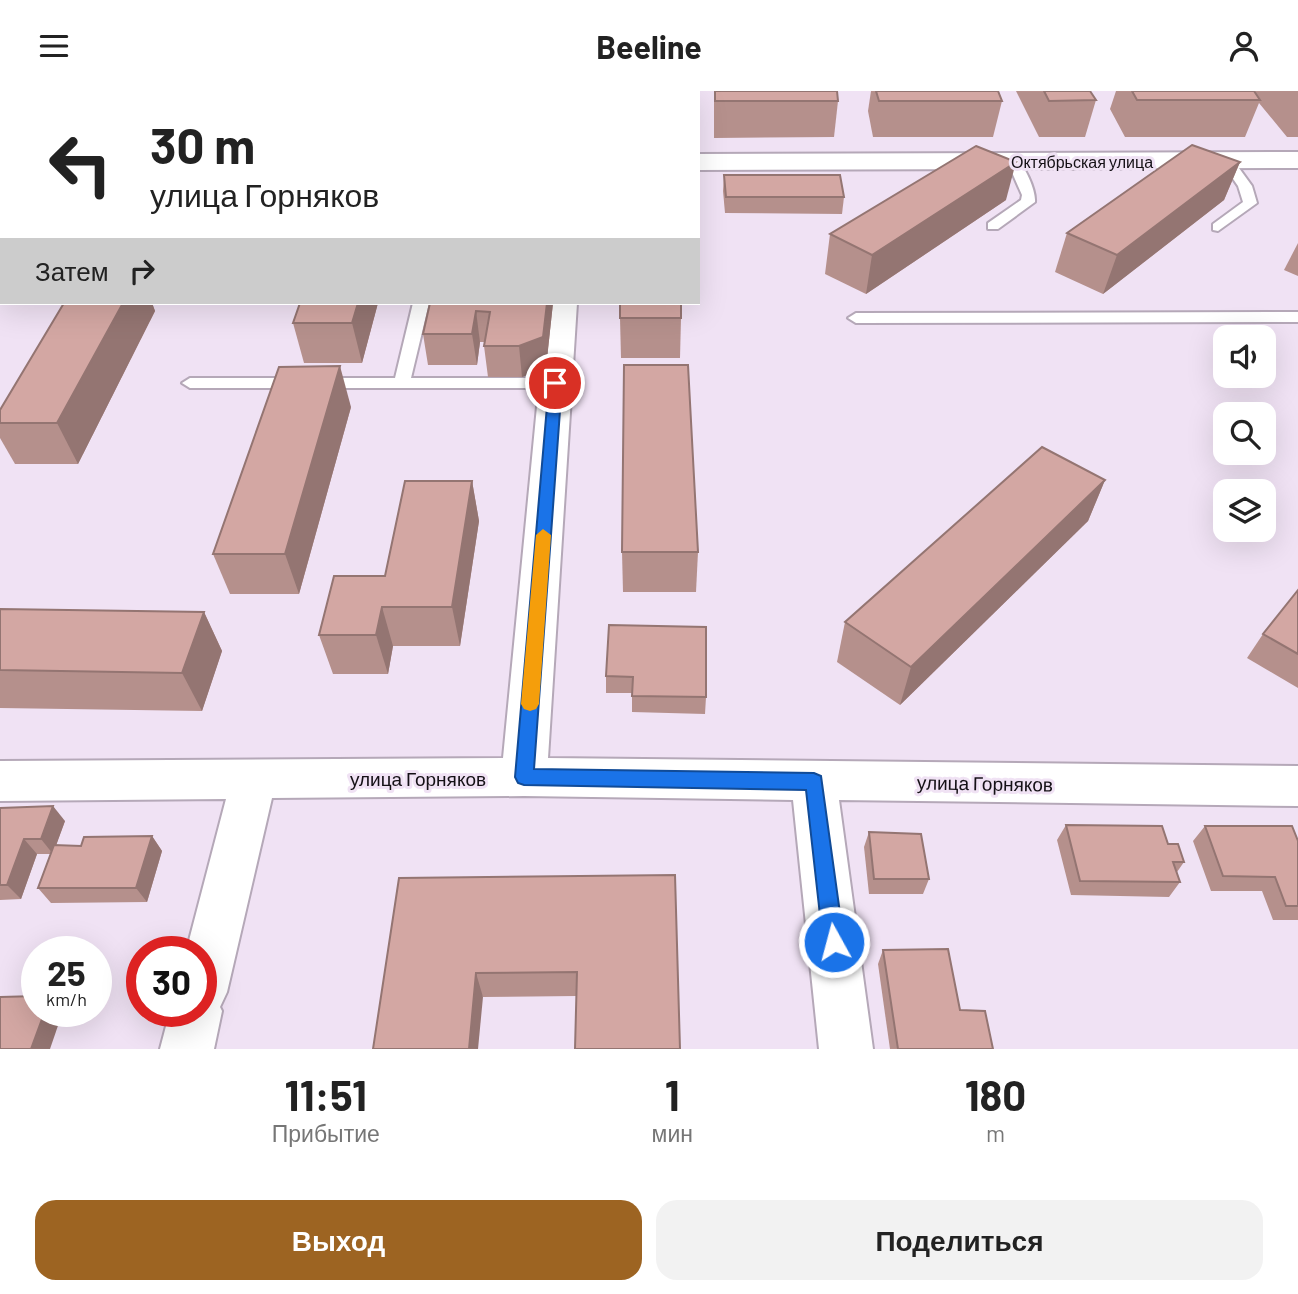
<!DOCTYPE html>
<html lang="ru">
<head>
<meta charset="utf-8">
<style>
	:root { --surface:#fff; --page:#f2f2f2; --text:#222; --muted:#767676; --accent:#9d6422 }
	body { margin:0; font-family:Barlow,sans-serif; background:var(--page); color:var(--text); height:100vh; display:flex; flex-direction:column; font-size:26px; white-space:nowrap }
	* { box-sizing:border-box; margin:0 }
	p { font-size:23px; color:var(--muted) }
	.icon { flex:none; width:38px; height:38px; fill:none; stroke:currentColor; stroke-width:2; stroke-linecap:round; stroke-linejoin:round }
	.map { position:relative; height:958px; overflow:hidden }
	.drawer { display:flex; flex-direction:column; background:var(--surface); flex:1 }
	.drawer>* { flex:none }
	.hud { position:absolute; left:0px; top:0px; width:700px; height:214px; box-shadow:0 7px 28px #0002; background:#fff; color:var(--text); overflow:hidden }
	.fabs { position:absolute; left:1213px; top:234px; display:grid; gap:14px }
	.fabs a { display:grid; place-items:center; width:63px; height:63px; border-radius:14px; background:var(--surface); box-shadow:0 7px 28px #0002; font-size:35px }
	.speed { position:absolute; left:21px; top:845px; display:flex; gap:14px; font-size:35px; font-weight:700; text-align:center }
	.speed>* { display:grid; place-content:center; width:91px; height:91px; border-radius:50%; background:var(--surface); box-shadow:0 7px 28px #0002; line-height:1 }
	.speed small { font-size:18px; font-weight:400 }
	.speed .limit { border:10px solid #d22; background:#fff; color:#111 }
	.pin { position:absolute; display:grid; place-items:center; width:60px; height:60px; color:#fff; margin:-30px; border:4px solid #fff; border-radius:50%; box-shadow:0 2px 7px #0007 }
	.me { position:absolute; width:77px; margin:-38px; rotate:353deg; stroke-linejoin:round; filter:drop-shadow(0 0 5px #0008) }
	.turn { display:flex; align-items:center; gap:24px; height:147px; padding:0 35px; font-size:32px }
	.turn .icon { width:91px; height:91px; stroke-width:2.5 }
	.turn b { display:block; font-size:49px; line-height:60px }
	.then { display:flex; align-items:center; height:66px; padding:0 35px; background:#0003; gap:14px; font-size:26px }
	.eta { display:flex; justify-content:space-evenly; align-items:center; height:119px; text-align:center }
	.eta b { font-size:42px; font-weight:700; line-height:49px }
	.action { display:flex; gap:14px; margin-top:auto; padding:14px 35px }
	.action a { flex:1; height:80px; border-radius:21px; background:var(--accent); color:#fff; font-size:28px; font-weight:700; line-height:80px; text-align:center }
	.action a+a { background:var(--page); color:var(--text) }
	header { display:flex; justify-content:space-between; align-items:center; height:91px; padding:0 35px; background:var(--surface); font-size:32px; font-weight:700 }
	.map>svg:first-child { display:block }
</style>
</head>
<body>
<header><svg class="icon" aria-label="menu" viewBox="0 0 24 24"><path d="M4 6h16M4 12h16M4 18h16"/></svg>Beeline<svg class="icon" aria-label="person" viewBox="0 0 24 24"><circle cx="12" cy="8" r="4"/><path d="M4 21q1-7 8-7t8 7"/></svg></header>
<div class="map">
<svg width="1298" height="958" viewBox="0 0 1298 958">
	<rect width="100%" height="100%" fill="#f0e2f4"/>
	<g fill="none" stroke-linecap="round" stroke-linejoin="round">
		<!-- service casing -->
		<g stroke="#b5a8b8" stroke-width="4">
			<g id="service">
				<polygon points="205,0 217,0 204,2"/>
				<polygon points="441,0 453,0 440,2"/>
				<polygon points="1226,65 1231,66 1252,95 1257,112 1218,140 1213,139 1213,133 1243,111 1238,95 1220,69"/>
				<path d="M 1013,66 C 1024,71 1036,99 1035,111 L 998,138 L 988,138 L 988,132 L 1021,109 L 1022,104 L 1007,70 Z"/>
				<polygon points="413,212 429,212 411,287 555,287 563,292 555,297 190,297 182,292 190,287 395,287"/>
				<polygon points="1298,221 1298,231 856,232 848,227 856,222"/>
			</g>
		</g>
		<!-- minor casing -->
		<g stroke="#b5a8b8" stroke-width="4">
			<g id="minor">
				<rect x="567" y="0" width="24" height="2"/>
				<polygon points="1298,61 1298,77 698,79 698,63"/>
				<rect x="0" y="65" width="2" height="16"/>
				<polygon points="547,212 577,212 548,667 1298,675 1298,715 839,709 873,958 819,958 793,709 524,705 272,707 227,901 220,916 222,920 214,958 160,958 170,920 201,920 201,861 186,861 226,708 0,710 0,670 503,667"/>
			</g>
		</g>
		<!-- path -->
		<polyline stroke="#9f95a2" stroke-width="3.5" stroke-dasharray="2.5 3.5" stroke-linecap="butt" points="158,2 162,0"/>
		<!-- service -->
		<use href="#service" fill="#fff" fill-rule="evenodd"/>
		<!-- minor -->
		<use href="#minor" fill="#fff" fill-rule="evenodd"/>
	</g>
	<!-- wall -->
	<g fill="#b5908c">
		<polygon points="0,0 151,0 150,2 2,2 2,20 0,20"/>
		<rect x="221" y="0" width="139" height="2"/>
		<polygon points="467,0 543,0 542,2 467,2"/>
		<polygon points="714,0 837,0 838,10 834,46 714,47"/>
		<polygon points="871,0 998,0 1002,10 993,46 873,46 868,20"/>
		<polygon points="1016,0 1090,0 1096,9 1085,46 1039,46"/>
		<polygon points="1116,0 1298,0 1298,46 1287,46 1259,12 1245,46 1125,46 1110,18"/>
		<polygon points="1240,71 1224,109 1103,203 1055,181 1067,142"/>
		<polygon points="724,84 844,106 842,123 725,122 723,100"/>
		<polygon points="1006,109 866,203 825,183 830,143"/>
		<rect x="0" y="133" width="2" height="53"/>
		<polygon points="1298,152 1298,185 1284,179"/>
		<polygon points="64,212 152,212 155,220 78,373 15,373 0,347 0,319"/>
		<polygon points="378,212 362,272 304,272 293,232"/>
		<polygon points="430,212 553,212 546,277 522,286 488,286 484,255 485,251 480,251 477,274 428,274 423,243"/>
		<polygon points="620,227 681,227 680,267 621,267"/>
		<polygon points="351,316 299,503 230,503 213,463"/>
		<polygon points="1105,389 1088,430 900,614 837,571 845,531"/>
		<polygon points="472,390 479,430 460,555 393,555 388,583 333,583 319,544 385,485"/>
		<polygon points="622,461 698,461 696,501 623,501"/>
		<polygon points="1298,499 1298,597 1247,567 1263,543"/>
		<polygon points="0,518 204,521 222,560 202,620 0,617"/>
		<polygon points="609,534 706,606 705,623 632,621 632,602 606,602 606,585"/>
		<polygon points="0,717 65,730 56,754 81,755 152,745 162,760 147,811 51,812 38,797 51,763 37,763 21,808 0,809"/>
		<polygon points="1066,734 1168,753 1184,771 1177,781 1180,791 1169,806 1071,804 1057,749"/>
		<polygon points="1205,735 1298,750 1298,829 1273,829 1262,800 1211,800 1193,750"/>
		<polygon points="869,741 929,788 923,803 869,803 864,756"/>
		<polygon points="675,784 577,905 483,906 399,787"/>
		<polygon points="883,859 960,919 993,958 890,958 878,873"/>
	</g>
	<!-- shaded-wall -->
	<g fill="#947572">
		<polygon points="29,0 38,0 38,2 28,2"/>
		<polygon points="136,0 151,0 150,2 135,2"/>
		<polygon points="1016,71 1006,109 866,203 872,164"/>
		<polygon points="1240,71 1224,109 1103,203 1117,164"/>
		<polygon points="123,212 152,212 155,220 78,373 57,332"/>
		<polygon points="358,212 378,212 362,272 352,232"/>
		<polygon points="547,212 553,212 546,277 522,286 519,255"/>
		<polygon points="476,220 480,251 477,274 472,243"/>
		<polygon points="340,275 351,316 299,503 285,463"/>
		<polygon points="1105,389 1088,430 900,614 911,576"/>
		<polygon points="472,390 479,430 460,555 452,516"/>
		<polygon points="382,516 393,555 388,583 376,544"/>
		<polygon points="204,521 222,560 202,620 182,582"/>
		<polygon points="53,715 65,730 53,763 41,748"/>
		<polygon points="152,745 162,760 147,811 136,797"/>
		<polygon points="24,748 37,763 21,808 7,794"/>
		<polygon points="476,882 483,906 478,958 469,958"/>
		<polygon points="45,920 63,920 50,958 31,958"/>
	</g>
	<!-- building -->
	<g fill="#d3a7a3" stroke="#947572" stroke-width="2">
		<polygon points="0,0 29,0 28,2 2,2 2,4 0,4"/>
		<polygon points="95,0 136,0 135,2 94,2"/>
		<polygon points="221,0 319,0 318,2 220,1"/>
		<rect x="467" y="0" width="47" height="2"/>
		<rect x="630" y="0" width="46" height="2"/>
		<polygon points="715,0 837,0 838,10 715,10"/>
		<polygon points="876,0 998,0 1002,10 879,10"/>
		<polygon points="1044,0 1090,0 1096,9 1049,10"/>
		<polygon points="1132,0 1254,0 1260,9 1137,9"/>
		<polygon points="1192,54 1240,71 1117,164 1067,142"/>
		<polygon points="976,55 1016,71 872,164 830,143"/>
		<polygon points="724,84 840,84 844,106 726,106"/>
		<polygon points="0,133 2,133 1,162 0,162"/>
		<polygon points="64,212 123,212 57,332 0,332 0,319"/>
		<polygon points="300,212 358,212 352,232 293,232"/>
		<polygon points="430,212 547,212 543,246 519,255 484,255 490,221 476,220 472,243 423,243"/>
		<rect x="620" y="212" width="61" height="15"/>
		<polygon points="624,274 688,274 698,461 622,461"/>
		<polygon points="340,275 285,463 213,463 279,276"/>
		<polygon points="1042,356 1105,389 911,576 845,531"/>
		<polygon points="405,390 472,390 452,516 382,516 376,544 319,544 334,485 385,485"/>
		<polygon points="1298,499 1298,563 1263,543"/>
		<polygon points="0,518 204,521 182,582 0,579"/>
		<polygon points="609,534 706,536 706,606 632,605 633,586 606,585"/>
		<polygon points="53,715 41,748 24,748 7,794 0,794 0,717"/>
		<polygon points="1066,734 1162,735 1168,753 1178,753 1184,771 1173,771 1180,791 1080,790"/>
		<polygon points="1205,735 1292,735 1298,750 1298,815 1286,815 1275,786 1223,785"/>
		<polygon points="869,741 921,743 929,788 874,788"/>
		<polygon points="152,745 136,797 38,797 54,754 81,755 84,746"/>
		<polygon points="675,784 680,958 575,958 577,881 476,882 469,958 373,958 399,787"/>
		<polygon points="948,858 960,919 985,920 993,958 898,958 883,859"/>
		<polygon points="37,905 37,920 45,920 31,958 0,958 0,906"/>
	</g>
	<!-- route -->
	<polygon fill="#1a73e8" stroke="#114b97" stroke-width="2" points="555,288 562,292 534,678 814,682 821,685 844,851 841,858 834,861 826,858 823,851 806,699 524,694 518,692 515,686 549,292"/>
	<!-- slow -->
	<polygon fill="#f59e0b" points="543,438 551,444 539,613 536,618 530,620 524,618 521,613 536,444"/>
	<g text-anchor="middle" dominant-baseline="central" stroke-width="6" stroke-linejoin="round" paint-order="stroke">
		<!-- far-street labels -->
		<g font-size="16" fill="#141015" stroke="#f0e2f4">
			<text x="1082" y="70">Октябрьская улица</text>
		</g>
		<!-- street labels -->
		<g font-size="19" fill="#141015" stroke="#f0e2f4">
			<text x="418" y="687">улица Горняков</text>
			<text transform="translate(985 692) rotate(1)">улица Горняков</text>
		</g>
	</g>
</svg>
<div class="fabs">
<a><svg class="icon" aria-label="sound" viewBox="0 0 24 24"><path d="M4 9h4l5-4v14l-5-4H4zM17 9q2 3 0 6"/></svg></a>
<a><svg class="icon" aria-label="search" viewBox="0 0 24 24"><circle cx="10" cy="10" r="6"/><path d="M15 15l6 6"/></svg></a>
<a><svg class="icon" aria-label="layers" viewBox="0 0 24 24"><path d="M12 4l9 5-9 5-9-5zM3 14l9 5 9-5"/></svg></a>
</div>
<div class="speed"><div>25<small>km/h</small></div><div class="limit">30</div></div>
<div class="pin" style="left:555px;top:292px;background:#d93025"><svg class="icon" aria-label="arrive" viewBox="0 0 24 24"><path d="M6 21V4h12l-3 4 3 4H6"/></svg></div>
<svg class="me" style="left:834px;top:851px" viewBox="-20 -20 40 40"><circle r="17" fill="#1a73e8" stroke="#fff" stroke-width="3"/><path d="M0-11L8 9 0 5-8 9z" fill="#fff"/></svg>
<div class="hud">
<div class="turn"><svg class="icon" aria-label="left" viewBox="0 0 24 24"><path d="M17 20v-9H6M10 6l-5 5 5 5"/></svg><div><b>30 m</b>улица Горняков</div></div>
<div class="then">Затем<svg class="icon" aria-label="right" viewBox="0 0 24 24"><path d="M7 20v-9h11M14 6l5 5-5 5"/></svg></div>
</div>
</div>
<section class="drawer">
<div class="eta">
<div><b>11:51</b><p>Прибытие</p></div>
<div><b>1</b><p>мин</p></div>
<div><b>180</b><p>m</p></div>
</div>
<div class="action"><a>Выход</a><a>Поделиться</a></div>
</section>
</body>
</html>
